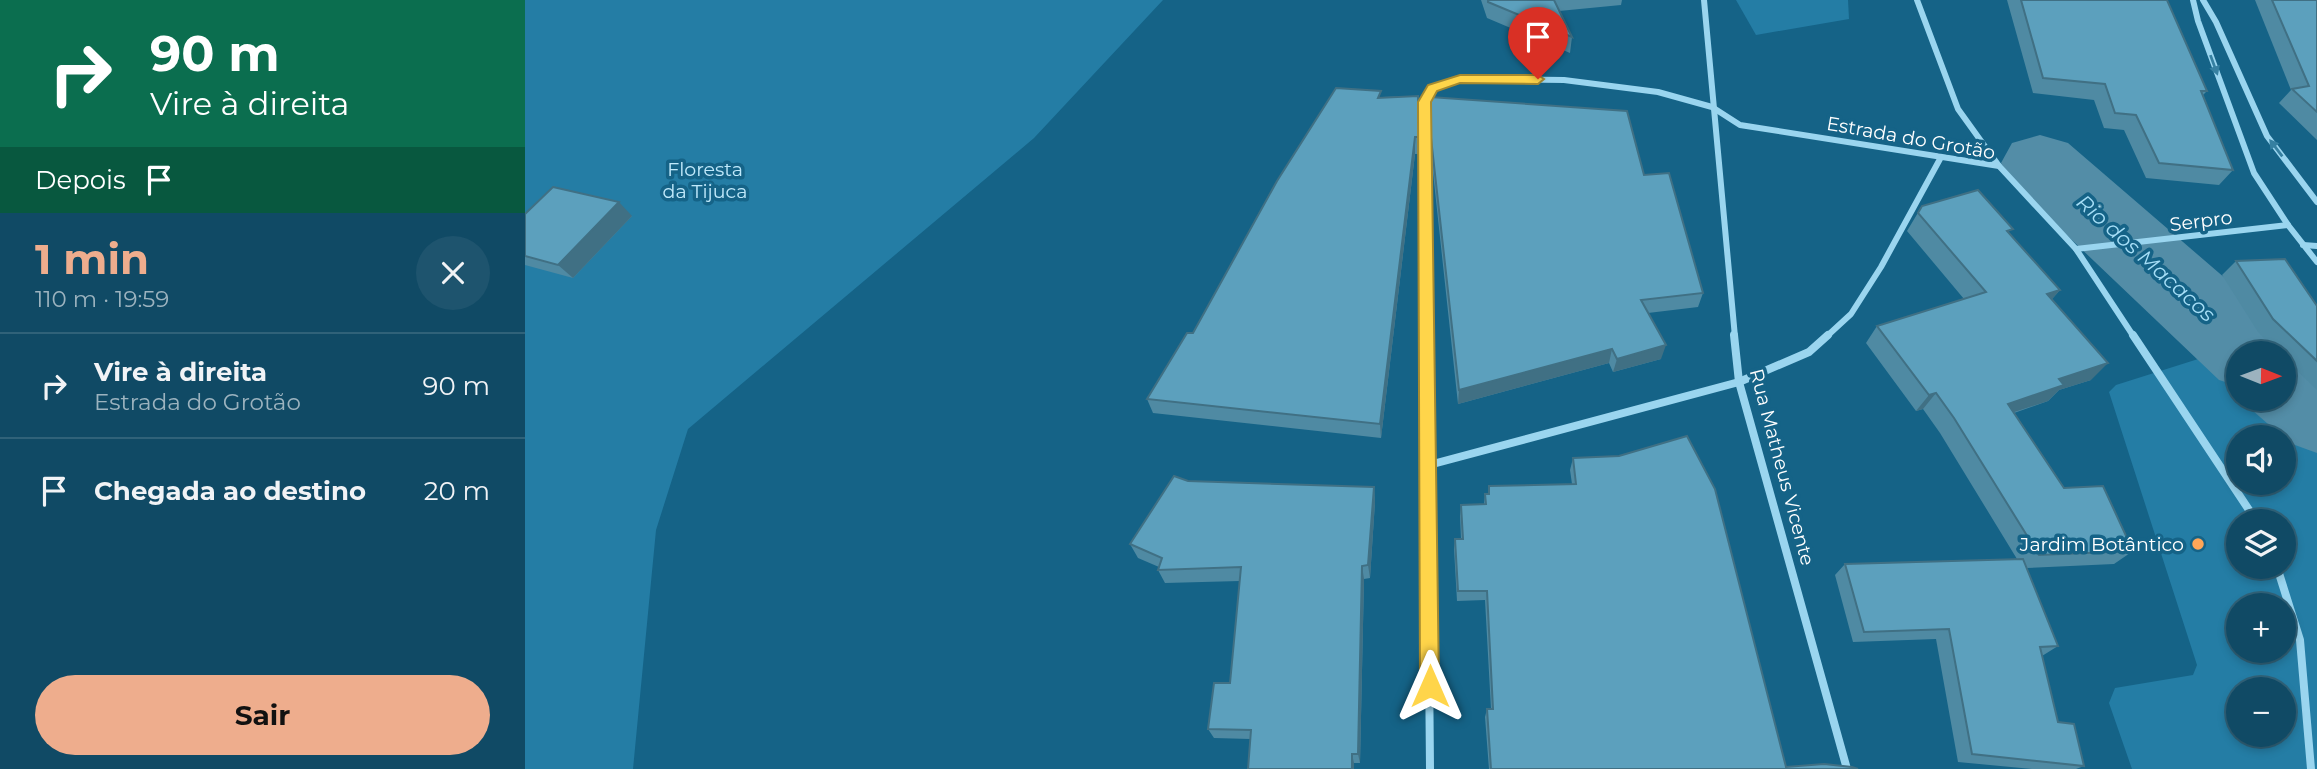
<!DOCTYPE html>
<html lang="pt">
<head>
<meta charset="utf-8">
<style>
	:root { --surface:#104a65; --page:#1e546e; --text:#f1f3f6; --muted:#9cb3bf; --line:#306279; --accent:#eead8d }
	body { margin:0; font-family:Montserrat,sans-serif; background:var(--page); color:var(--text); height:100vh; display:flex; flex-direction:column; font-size:26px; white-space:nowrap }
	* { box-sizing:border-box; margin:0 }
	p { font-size:23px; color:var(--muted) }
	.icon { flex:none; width:38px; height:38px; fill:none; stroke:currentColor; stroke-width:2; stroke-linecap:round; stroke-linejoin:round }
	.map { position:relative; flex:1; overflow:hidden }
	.drawer { display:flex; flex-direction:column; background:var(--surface); width:525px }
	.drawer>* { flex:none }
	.top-card { background:#0b6e4f; color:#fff; overflow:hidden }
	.needle { width:46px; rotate:91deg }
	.controls { position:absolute; left:1701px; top:341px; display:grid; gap:14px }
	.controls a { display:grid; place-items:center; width:70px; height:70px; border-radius:50%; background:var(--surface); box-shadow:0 4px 10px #0003,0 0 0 2px var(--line); font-size:35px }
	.pin { position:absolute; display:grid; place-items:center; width:60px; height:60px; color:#fff; margin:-72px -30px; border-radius:50% 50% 50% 0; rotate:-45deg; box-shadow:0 0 7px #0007 }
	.pin .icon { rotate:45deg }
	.me { position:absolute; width:77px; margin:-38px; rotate:0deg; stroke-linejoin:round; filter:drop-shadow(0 0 5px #0008) }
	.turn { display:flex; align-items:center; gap:24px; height:147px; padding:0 35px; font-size:32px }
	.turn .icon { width:91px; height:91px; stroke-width:2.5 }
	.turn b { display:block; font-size:49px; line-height:60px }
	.then { display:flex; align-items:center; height:66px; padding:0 35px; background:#0003; gap:14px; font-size:26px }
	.round { display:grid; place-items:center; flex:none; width:74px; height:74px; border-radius:37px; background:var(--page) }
	.overview { display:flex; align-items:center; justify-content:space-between; height:119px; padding:0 35px }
	h1 { font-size:42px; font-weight:700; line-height:52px; color:var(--accent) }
	.button { display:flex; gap:14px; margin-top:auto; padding:14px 35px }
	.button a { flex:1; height:80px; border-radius:42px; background:var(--accent); color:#111; font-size:28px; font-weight:700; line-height:80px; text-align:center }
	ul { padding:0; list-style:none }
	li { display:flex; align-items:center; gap:21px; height:105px; padding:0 35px; border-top:2px solid var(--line) }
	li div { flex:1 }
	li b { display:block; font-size:26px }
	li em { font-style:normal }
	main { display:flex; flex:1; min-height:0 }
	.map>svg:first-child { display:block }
</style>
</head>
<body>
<main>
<section class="drawer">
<div class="top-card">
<div class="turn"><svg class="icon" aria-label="right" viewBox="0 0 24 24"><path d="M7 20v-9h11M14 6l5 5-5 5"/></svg><div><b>90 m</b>Vire à direita</div></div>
<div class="then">Depois<svg class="icon" aria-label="arrive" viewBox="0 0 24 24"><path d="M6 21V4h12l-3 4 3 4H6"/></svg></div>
</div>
<div class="overview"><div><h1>1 min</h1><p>110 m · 19:59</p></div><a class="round"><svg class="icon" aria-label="close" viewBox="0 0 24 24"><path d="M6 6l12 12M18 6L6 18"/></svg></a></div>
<ul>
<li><svg class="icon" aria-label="right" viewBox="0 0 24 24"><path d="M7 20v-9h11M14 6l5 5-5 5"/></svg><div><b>Vire à direita</b><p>Estrada do Grotão</p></div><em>90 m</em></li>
<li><svg class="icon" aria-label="arrive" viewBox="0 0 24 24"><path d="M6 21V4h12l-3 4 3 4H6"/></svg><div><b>Chegada ao destino</b></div><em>20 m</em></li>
</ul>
<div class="button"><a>Sair</a></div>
</section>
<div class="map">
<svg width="1792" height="769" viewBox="0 0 1792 769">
	<rect width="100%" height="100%" fill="#156387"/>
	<!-- green -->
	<g fill="#247da5" fill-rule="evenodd">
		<polygon points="0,0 638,0 509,138 163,429 131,530 108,769 0,769"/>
		<polygon points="1211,0 1323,0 1324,19 1231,35"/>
		<path d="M 1689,354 L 1707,354 L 1713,360 L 1713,399 L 1755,399 L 1792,434 L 1792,769 L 1607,769 L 1584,703 L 1590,688 L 1668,675 L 1672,665 L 1584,392 L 1591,385 ZM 1713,438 L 1759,438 L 1759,483 L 1713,483 ZM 1713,522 L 1759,522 L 1759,567 L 1713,567 ZM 1713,606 L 1759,606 L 1759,651 L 1713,651 ZM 1713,690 L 1759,690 L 1759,735 L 1713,735 Z"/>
	</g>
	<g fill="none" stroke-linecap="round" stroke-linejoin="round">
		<!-- river -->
		<polygon fill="#538da7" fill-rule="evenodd" points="1515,135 1543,143 1758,328 1768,348 1792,357 1792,453 1759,441 1759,438 1727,410 1721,399 1759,399 1759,354 1713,354 1713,386 1694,380 1487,183 1476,163 1487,143"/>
		<!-- street-far1 -->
		<g stroke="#9ad5ef" stroke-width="6">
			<polyline points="1179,0 1210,337"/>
			<polyline points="1392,0 1433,109 1474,166"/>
			<polyline points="1668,0 1673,21 1729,173 1763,225 1792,262"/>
			<polyline points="1678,0 1691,22 1742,136 1792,202"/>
			<polyline points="1778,245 1792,246"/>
			<polyline points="1551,249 1763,225"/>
			<polyline points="901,337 899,102 907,88 935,79 1039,80 1133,92 1187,107 1215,125 1474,166 1551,249 1609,337"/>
			<polyline points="1301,337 1326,314 1356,267 1415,159"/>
		</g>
		<!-- street -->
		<g stroke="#9ad5ef" stroke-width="8">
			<polyline points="901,335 905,769"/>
			<polyline points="1209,335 1214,382 1322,769"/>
			<polyline points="1608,335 1732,522"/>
			<polyline points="904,465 1214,382 1284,352 1303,335"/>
			<polyline points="1752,567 1775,640 1786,769"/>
		</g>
	</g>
	<!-- wall -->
	<g fill="#4f8aa3">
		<polygon points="956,0 1097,0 1096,5 1034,11 1047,37 1045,53 962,18"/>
		<polygon points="1482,0 1642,0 1682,91 1678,95 1708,170 1694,185 1621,178 1599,130 1579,128 1569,100 1508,93"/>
		<polygon points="1730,0 1792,0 1792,140 1754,103 1766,90"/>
		<polygon points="893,96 894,154 890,154 856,438 628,413 622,399 857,97"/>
		<polygon points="905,97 1119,175 1178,293 1173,307 1123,313 1136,359 1088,372 1084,363 933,404 906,154"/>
		<polygon points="1397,206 1485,234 1535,290 1527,299 1566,380 1534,390 1523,401 1489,413 1539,488 1608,551 1589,564 1502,568 1533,646 1517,656 1533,722 1559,766 1551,769 1507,769 1433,762 1411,639 1328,642 1310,575 1320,564 1492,559 1415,433 1398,409 1391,411 1341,343 1352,326 1439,299 1382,231"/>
		<polygon points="0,214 107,216 48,278 0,265"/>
		<polygon points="1711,261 1792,306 1792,390 1759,358 1759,354 1754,354 1733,332 1697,275"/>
		<polygon points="1048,458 1261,767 1333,769 964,769 960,717 962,709 966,709 960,600 932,601 929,549 930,539 936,539 935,516 936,505 959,504 960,494 1047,484 1045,470"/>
		<polygon points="663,481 849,487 850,502 845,578 839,579 835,763 829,763 829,769 723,769 725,739 689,738 683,729 705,683 715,581 640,583 633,570 634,567 613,558 605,544"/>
	</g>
	<!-- shaded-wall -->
	<g fill="#407084">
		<polygon points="890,137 890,154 856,438 855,424"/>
		<polygon points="94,202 107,216 48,278 33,265"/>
		<polygon points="1535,290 1520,307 1522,294"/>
		<polygon points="1141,345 1136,359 1088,372 1092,359"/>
		<polygon points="1087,349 1084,363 933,404 934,390"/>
		<polygon points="1583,363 1566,380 1534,390 1523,401 1468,419 1483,404 1534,379"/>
		<polygon points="1411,393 1398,409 1391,411 1404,395"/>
		<polygon points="849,487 850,502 845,578 843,565"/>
		<polygon points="837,566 839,579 835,763 833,754"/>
		<polygon points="827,754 829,763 829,769 827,769"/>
	</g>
	<!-- building -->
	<g fill="#5ca0bd" stroke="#407084" stroke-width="2">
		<polygon points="963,0 1029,0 1047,37 963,2"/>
		<polygon points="1496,0 1642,0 1682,91 1676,91 1708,170 1634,163 1611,115 1590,113 1580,84 1518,78"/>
		<polygon points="1747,0 1792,0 1792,112 1767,89 1784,86"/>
		<polygon points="811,88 856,91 853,98 893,96 894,137 890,137 855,424 622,399 662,333 668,333 752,181"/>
		<polygon points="905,97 1102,111 1119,175 1144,173 1178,293 1116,300 1141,345 1092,359 1087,349 934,390 906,138"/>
		<polygon points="28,187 94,202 33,265 0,256 0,214"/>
		<polygon points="1453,190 1488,229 1482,231 1535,290 1522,294 1583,363 1534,379 1539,385 1483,404 1539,488 1578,486 1608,551 1514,555 1429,418 1411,393 1404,395 1352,326 1461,292 1393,213 1397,206"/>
		<polygon points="1760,259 1792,306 1792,361 1748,319 1711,261"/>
		<polygon points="1162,436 1190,489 1261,767 1299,764 1327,767 1333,769 966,769 962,709 968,709 962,591 933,591 930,539 938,539 936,505 961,504 960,494 964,494 964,486 1051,484 1048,458 1094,456"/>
		<polygon points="649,476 663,481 849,487 843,565 837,566 833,754 827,754 827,769 723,769 726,730 683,729 689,683 705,683 716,567 633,570 637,558 605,544"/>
		<polygon points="1498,559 1533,646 1515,647 1533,722 1549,724 1559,766 1447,754 1424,629 1339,632 1320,564"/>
	</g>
	<!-- one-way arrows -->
	<defs><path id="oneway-solid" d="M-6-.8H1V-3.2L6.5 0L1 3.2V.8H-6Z" transform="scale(1.75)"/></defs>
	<g fill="#3680a1">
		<use href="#oneway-solid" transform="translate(1689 65) rotate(70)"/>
		<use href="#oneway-solid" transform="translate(1751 148) rotate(-127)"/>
	</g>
	<!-- route -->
	<polygon fill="#ffd54a" stroke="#a68a30" stroke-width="2" points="935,75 1013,75 1019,79 1013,84 935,83 912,91 906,102 914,686 912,693 905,696 898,693 895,686 893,102 903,85"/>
	<!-- markers -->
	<circle fill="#ffa658" stroke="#156387" stroke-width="2.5" cx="1673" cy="544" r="7"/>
	<g text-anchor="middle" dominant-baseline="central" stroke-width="7" stroke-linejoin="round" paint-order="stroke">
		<!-- street labels -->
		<g font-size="19" fill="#fff" stroke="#156387">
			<text transform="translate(1386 138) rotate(10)">Estrada do Grotão</text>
			<text transform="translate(1676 221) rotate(-7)">Serpro</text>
			<text transform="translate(1257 467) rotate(75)">Rua Matheus Vicente</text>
		</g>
		<!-- park labels -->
		<g font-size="19" fill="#c0e9fb" stroke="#156387">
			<text x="180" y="169">Floresta<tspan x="180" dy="22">da Tijuca</tspan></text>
		</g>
		<!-- poi labels -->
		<g font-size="19" fill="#fff" stroke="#156387" text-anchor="end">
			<text x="1659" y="544">Jardim Botântico</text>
		</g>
		<!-- water labels -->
		<g font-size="21" font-style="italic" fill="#a6def6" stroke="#156387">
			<text transform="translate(1621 258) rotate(42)">Rio dos Macacos</text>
		</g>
	</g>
</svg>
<div class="controls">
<a><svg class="needle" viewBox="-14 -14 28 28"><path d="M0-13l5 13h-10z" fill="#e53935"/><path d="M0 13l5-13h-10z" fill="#9cb3bf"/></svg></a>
<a><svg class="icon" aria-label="sound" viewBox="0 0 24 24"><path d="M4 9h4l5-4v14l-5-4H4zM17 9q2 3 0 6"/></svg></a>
<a><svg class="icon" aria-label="layers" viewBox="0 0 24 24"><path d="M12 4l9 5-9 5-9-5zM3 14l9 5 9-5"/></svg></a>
<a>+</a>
<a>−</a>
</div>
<div class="pin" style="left:1013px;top:79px;background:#d93025"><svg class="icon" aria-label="arrive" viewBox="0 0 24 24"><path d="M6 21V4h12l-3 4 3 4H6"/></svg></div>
<svg class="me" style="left:905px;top:686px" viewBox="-20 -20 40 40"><path d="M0-17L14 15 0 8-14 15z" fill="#ffd54a" stroke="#fff" stroke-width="4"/></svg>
</div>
</main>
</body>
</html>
